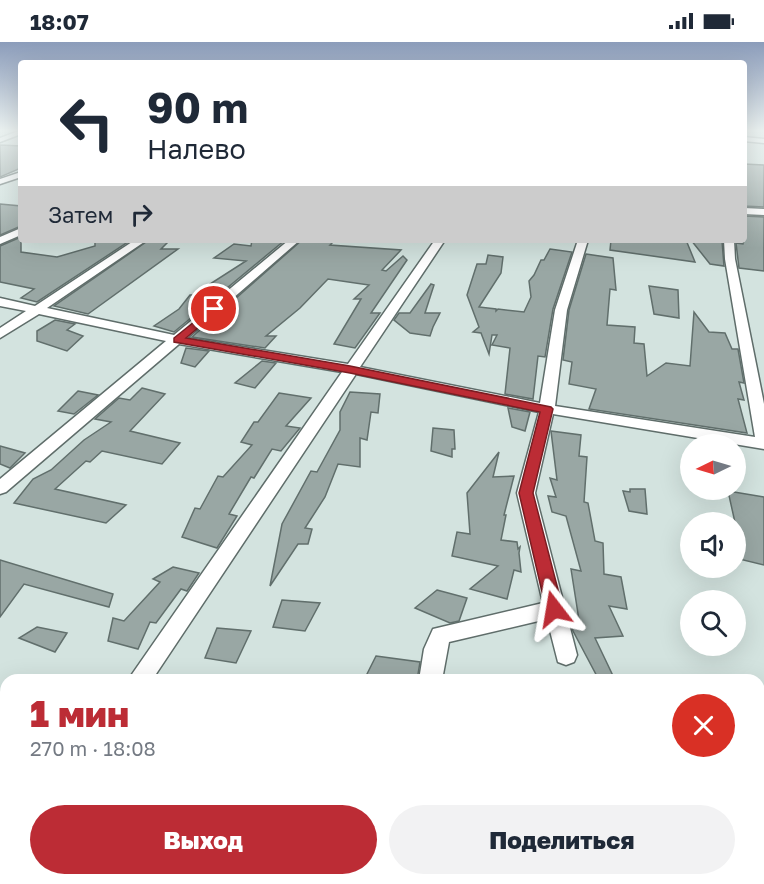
<!DOCTYPE html>
<html lang="ru">
<head>
<meta charset="utf-8">
<style>
	:root { --surface:#fff; --page:#f2f2f3; --text:#1f2937; --muted:#747a83; --accent:#bc2c35 }
	body { margin:0; font-family:"Golos Text",sans-serif; background:var(--page); color:var(--text); height:100vh; display:flex; flex-direction:column; font-size:22px; white-space:nowrap }
	* { box-sizing:border-box; margin:0 }
	p { font-size:20px; color:var(--muted) }
	.icon { flex:none; width:33px; height:33px; fill:none; stroke:currentColor; stroke-width:2; stroke-linecap:round; stroke-linejoin:round }
	.map { position:relative; flex:1; overflow:hidden }
	.details { position:absolute; left:0px; top:632px; width:765px; height:212px; display:flex; flex-direction:column; background:var(--surface); border-radius:18px 18px 0 0; box-shadow:0 6px 24px #0002 }
	.details>* { flex:none }
	.top-card { position:absolute; left:18px; top:18px; width:729px; height:183px; border-radius:6px; box-shadow:0 6px 24px #0002; background:#fff; color:var(--text); overflow:hidden }
	.needle { width:39px; rotate:265deg }
	.buttons { position:absolute; left:680px; top:392px; display:grid; gap:12px }
	.buttons a { display:grid; place-items:center; width:66px; height:66px; border-radius:50%; background:var(--surface); box-shadow:0 6px 24px #0002; font-size:30px }
	.pin { position:absolute; display:grid; place-items:center; width:51px; height:51px; color:#fff; margin:-26px; border:3px solid #fff; border-radius:50%; box-shadow:0 2px 6px #0007 }
	.me { position:absolute; width:66px; margin:-33px; rotate:346deg; stroke-linejoin:round; filter:drop-shadow(0 0 4px #0008) }
	.turn { display:flex; align-items:center; gap:21px; height:126px; padding:0 30px; font-size:27px }
	.turn .icon { width:78px; height:78px; stroke-width:2.5 }
	.turn b { display:block; font-size:42px; line-height:51px }
	.then { display:flex; align-items:center; height:57px; padding:0 30px; background:#0003; gap:12px; font-size:22px }
	.round { display:grid; place-items:center; flex:none; width:63px; height:63px; border-radius:32px; background:var(--page) }
	.summary { display:flex; align-items:center; justify-content:space-between; height:102px; padding:0 30px }
	h1 { font-size:36px; font-weight:800; line-height:45px; color:var(--accent) }
	.action { display:flex; gap:12px; margin-top:auto; padding:12px 30px }
	.action a { flex:1; height:69px; border-radius:36px; background:var(--accent); color:#fff; font-size:24px; font-weight:800; line-height:69px; text-align:center }
	.action a+a { background:var(--page); color:var(--text) }
	.status { display:flex; justify-content:space-between; align-items:center; height:42px; padding:0 30px; background:var(--surface); direction:ltr }
	.status svg { height:16px; fill:currentColor }
	.map>svg:first-child { display:block }
</style>
</head>
<body>
<div class="status"><b>18:07</b><svg viewBox="0 0 49 12"><path d="M0 12V9h3v3zM5 12V6h3v6zM10 12V3h3v9zM15 12V0h3v12zM26 1h20v11H26zM47 4h2v5h-2z"/></svg></div>
<div class="map">
<svg width="764" height="842" viewBox="0 0 764 842">
	<rect width="100%" height="100%" fill="#d3e3df"/>
	<!-- building -->
	<g fill="#99a7a4" stroke="#616f6c" stroke-width="1.5">
		<polygon points="0,103 21,104 21,126 0,135"/>
		<polygon points="744,122 764,123 764,165 744,164"/>
		<polygon points="0,162 21,164 21,184 0,193"/>
		<polygon points="744,174 764,175 764,229 739,226 736,201 743,202 744,198"/>
		<polygon points="21,195 21,210 57,215 95,204 95,198 131,198 37,260 21,256 34,247 0,240 0,204"/>
		<polygon points="149,198 170,198 161,207 178,207 88,272 54,264"/>
		<polygon points="252,198 285,198 174,290 154,284 179,267 190,253 193,253 246,219 214,216 234,202 251,204"/>
		<polygon points="302,198 335,198 330,203 401,208 382,228 386,229 403,214 407,218 371,271 380,271 355,306 334,302 361,257 354,257 369,243 328,237 300,266 266,294 276,294 265,306 192,295"/>
		<polygon points="611,198 686,198 695,220 610,208"/>
		<polygon points="691,198 722,199 724,224 710,222"/>
		<polygon points="550,207 572,210 553,267 545,315 538,314 533,357 505,352 510,306 492,303 497,293 492,293 489,312 481,291 473,290 479,285 467,253 477,222 486,222 488,213 503,215 501,231 479,265 496,267 496,269 498,267 524,270 531,255 529,239 534,233 541,218 544,218"/>
		<polygon points="586,212 613,216 616,248 610,247 607,283 635,285 634,301 644,302 647,334 666,321 690,324 694,270 709,290 725,291 732,307 738,307 744,341 739,340 744,358 738,357 747,391 589,367 596,347 569,342 572,320 563,318 569,268"/>
		<polygon points="431,242 434,243 425,271 440,271 433,285 430,294 410,291 394,278 399,271 410,271"/>
		<polygon points="649,244 678,248 679,276 654,272"/>
		<polygon points="55,278 75,282 67,288 83,294 67,309 37,299 37,289"/>
		<polygon points="186,306 209,309 195,325 181,321"/>
		<polygon points="262,319 276,321 255,346 235,341"/>
		<polygon points="142,346 165,352 130,389 180,401 162,422 102,409 90,420 86,419 55,447 126,463 106,481 14,461 33,437 51,428 84,398 111,380 95,377 119,356 130,358"/>
		<polygon points="78,349 98,353 74,372 58,369"/>
		<polygon points="350,350 380,352 378,371 371,370 367,398 360,396 360,425 338,422 325,455 305,486 312,487 308,502 298,502 270,544 282,482 311,429 317,430 340,388 340,370"/>
		<polygon points="279,351 311,356 286,384 300,386 281,409 272,407 254,436 251,435 229,472 237,474 217,506 182,495 195,466 200,467 218,434 223,435 252,403 241,400 254,380 258,380"/>
		<polygon points="508,366 530,370 525,389 512,385"/>
		<polygon points="433,386 454,388 455,407 452,407 452,415 431,409"/>
		<polygon points="551,389 581,393 579,414 587,415 584,460 588,461 595,499 603,501 604,532 621,535 627,567 609,564 623,594 595,596 615,638 599,638 573,589 570,578 579,578 571,527 581,529 566,474 552,470 548,454 556,455 550,436 557,438"/>
		<polygon points="0,404 25,411 10,426 0,422"/>
		<polygon points="499,410 493,435 514,434 504,473 506,473 501,498 517,500 518,507 520,505 519,511 521,530 514,528 507,557 470,547 498,524 452,514 457,490 470,492 467,451"/>
		<polygon points="630,447 645,447 647,472 629,469 623,449 630,450"/>
		<polygon points="728,449 764,455 764,523 735,516 735,490 738,494"/>
		<polygon points="0,518 113,552 109,565 24,542 0,575"/>
		<polygon points="173,525 199,531 187,549 181,547 156,581 150,580 138,607 108,599 113,576 124,579 160,540 153,537"/>
		<polygon points="437,548 467,556 459,579 450,581 415,566"/>
		<polygon points="282,558 320,561 305,589 273,585"/>
		<polygon points="37,585 67,591 55,610 19,596"/>
		<polygon points="217,586 251,589 236,621 205,616"/>
		<polygon points="376,614 420,620 417,638 364,638"/>
	</g>
	<g fill="none" stroke-linecap="round" stroke-linejoin="round">
		<!-- street casing -->
		<g stroke="#5f6d6a" stroke-width="3">
			<g id="street">
				<polygon points="21,88 21,92 0,100 0,96"/>
				<polygon points="744,95 764,97 764,101 744,99"/>
				<polygon points="21,130 21,135 0,142 0,137"/>
				<polygon points="744,166 764,167 764,173 744,172"/>
				<polygon points="21,186 21,193 0,202 0,195"/>
				<polygon points="135,198 147,198 47,266 174,293 289,198 300,198 187,296 348,322 435,198 445,198 360,325 540,361 555,268 578,198 588,198 567,268 555,364 755,395 725,217 724,198 734,198 735,217 764,362 764,407 553,372 535,451 577,613 574,620 566,623 558,620 547,577 449,600 442,638 419,638 424,607 433,587 543,561 517,451 539,370 356,332 152,638 128,638 342,330 179,302 6,450 0,452 0,437 166,299 39,272 0,296 0,286 26,269 0,264 0,256 35,264"/>
				<polygon points="764,768 764,796 759,798 759,770"/>
				<polygon points="6,818 6,837 18,837 16,842 0,842 0,820"/>
				<polygon points="663,837 694,837 692,842 660,842"/>
			</g>
		</g>
		<!-- street -->
		<use href="#street" fill="#fff" fill-rule="evenodd"/>
	</g>
	<!-- sky -->
	<linearGradient id="sky" x2="0" y2="1"><stop stop-color="#8b9cba"/><stop offset="0.43" stop-color="#ebf2f1"/><stop offset="1" stop-color="#ebf2f1" stop-opacity="0"/></linearGradient>
	<rect width="764" height="206" fill="url(#sky)"/>
	<!-- route -->
	<polygon fill="#bc2c35" stroke="#7a1d22" stroke-width="1.5" points="214,264 219,267 218,269 186,296 350,324 551,365 553,367 533,451 563,567 560,572 554,574 548,572 546,567 519,451 540,370 350,331 174,300 174,296"/>
</svg>
<div class="buttons">
<a><svg class="needle" viewBox="-14 -14 28 28"><path d="M0-13l5 13h-10z" fill="#e53935"/><path d="M0 13l5-13h-10z" fill="#747a83"/></svg></a>
<a><svg class="icon" aria-label="sound" viewBox="0 0 24 24"><path d="M4 9h4l5-4v14l-5-4H4zM17 9q2 3 0 6"/></svg></a>
<a><svg class="icon" aria-label="search" viewBox="0 0 24 24"><circle cx="10" cy="10" r="6"/><path d="M15 15l6 6"/></svg></a>
</div>
<div class="pin" style="left:214px;top:267px;background:#d93025"><svg class="icon" aria-label="arrive" viewBox="0 0 24 24"><path d="M6 21V4h12l-3 4 3 4H6"/></svg></div>
<svg class="me" style="left:554px;top:567px" viewBox="-20 -20 40 40"><path d="M0-17L14 15 0 8-14 15z" fill="#bc2c35" stroke="#fff" stroke-width="4"/></svg>
<div class="top-card">
<div class="turn"><svg class="icon" aria-label="left" viewBox="0 0 24 24"><path d="M17 20v-9H6M10 6l-5 5 5 5"/></svg><div><b>90 m</b>Налево</div></div>
<div class="then">Затем<svg class="icon" aria-label="right" viewBox="0 0 24 24"><path d="M7 20v-9h11M14 6l5 5-5 5"/></svg></div>
</div>
<section class="details">
<div class="summary"><div><h1>1 мин</h1><p>270 m · 18:08</p></div><a class="round" style="background:#d93025;color:#fff"><svg class="icon" aria-label="close" viewBox="0 0 24 24"><path d="M6 6l12 12M18 6L6 18"/></svg></a></div>
<div class="action"><a>Выход</a><a>Поделиться</a></div>
</section>
</div>
</body>
</html>
